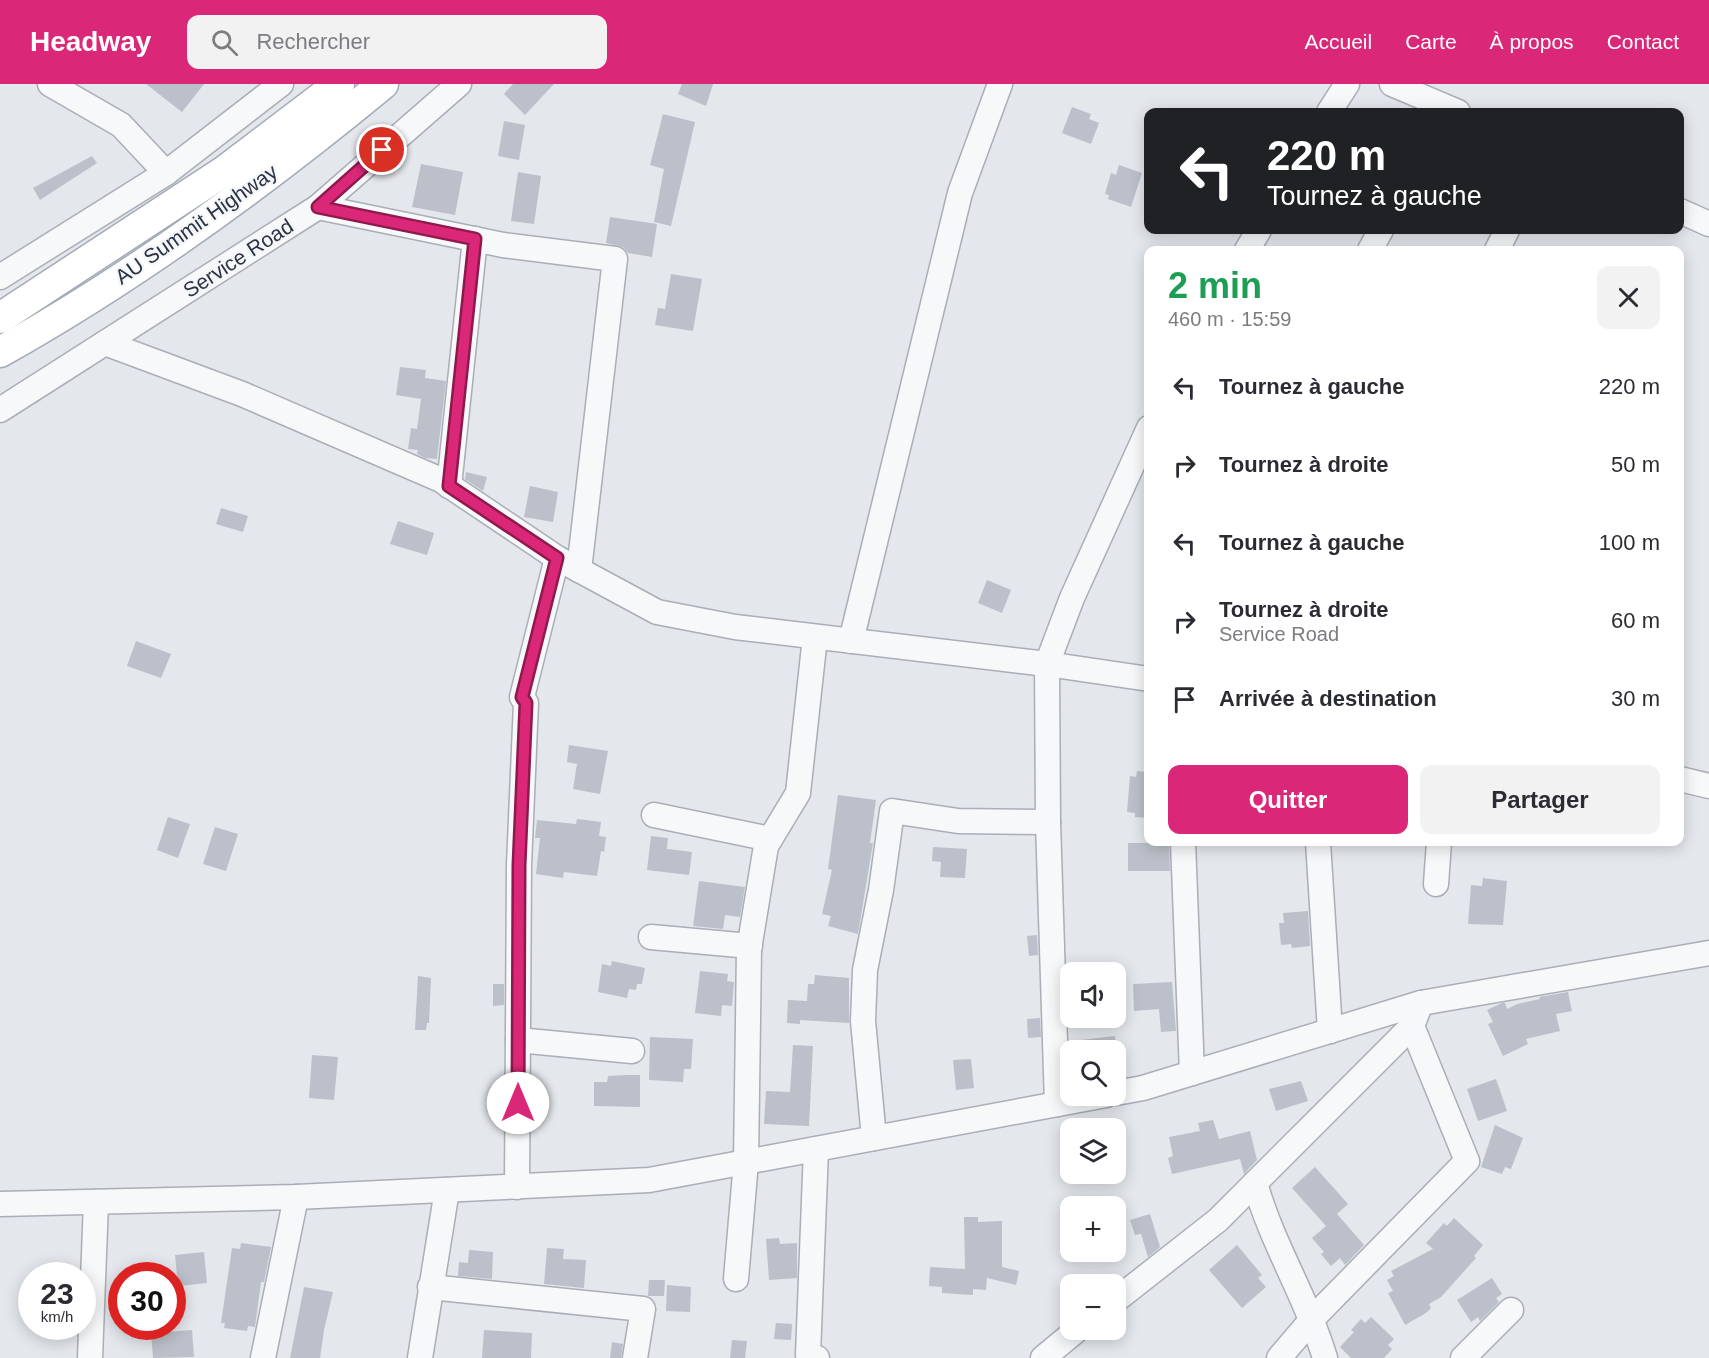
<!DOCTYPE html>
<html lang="fr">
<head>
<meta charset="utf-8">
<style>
	:root { --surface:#fff; --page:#f2f2f3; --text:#2b2b33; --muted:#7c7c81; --accent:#db2777 }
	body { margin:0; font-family:Helvetica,sans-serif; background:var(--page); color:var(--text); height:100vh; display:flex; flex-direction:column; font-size:22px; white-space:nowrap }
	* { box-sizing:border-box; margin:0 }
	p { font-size:20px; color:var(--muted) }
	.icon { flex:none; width:33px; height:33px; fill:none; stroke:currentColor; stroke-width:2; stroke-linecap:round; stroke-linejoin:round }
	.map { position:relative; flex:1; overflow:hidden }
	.drawer { position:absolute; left:1144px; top:162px; width:540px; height:600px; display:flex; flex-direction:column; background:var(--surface); border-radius:12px; box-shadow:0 3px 15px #0003 }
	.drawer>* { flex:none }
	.hud { position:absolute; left:1144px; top:24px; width:540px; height:126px; border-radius:12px; box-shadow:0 3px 15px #0003; background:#202124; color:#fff; overflow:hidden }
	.fabs { position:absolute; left:1060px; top:878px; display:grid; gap:12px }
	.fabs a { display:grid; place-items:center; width:66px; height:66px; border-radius:12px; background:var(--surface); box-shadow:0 3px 15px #0003; font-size:30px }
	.speed { position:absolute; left:18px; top:1178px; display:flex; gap:12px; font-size:30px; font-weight:700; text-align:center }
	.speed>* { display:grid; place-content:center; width:78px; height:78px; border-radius:50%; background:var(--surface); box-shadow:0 3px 15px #0003; line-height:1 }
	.speed small { font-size:15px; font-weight:400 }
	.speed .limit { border:9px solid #d22; background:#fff; color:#111 }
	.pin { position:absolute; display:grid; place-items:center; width:51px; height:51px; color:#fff; margin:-26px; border:3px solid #fff; border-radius:50%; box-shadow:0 2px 6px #0007 }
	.me { position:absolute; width:66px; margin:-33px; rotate:0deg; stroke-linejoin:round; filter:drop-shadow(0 0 4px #0008) }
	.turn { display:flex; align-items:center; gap:21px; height:126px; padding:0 24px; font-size:27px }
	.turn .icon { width:78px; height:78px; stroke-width:2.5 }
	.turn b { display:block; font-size:42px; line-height:51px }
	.round { display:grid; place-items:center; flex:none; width:63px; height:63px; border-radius:12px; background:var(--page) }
	.overview { display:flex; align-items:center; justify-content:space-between; height:102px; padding:0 24px }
	h1 { font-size:36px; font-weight:700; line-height:45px; color:#1e9e55 }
	.cta { display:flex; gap:12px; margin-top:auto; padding:12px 24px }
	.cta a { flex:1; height:69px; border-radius:12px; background:var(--accent); color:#fff; font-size:24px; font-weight:700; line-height:69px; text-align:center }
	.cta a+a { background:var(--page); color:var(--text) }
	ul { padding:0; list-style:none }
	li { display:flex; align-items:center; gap:18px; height:78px; padding:0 24px }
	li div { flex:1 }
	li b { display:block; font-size:22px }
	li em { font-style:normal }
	header { display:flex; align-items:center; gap:36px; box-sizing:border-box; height:84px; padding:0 30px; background:var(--accent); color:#fff }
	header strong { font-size:28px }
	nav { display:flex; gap:33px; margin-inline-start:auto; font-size:21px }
	.search { width:420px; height:54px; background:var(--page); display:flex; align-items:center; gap:15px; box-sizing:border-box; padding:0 21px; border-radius:12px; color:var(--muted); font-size:22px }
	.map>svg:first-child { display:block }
</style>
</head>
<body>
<header>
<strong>Headway</strong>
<div class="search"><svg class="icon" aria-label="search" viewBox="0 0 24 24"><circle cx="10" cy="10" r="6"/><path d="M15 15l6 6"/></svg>Rechercher</div>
<nav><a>Accueil</a><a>Carte</a><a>À propos</a><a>Contact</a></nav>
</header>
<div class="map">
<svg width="1709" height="1274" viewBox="0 0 1709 1274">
	<rect width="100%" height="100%" fill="#e4e7ec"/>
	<!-- building -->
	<g fill="#bbc0ca">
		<polygon points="146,0 204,0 182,28"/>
		<polygon points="513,0 554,0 525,31 504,10"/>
		<polygon points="682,0 713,0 706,22 678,10"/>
		<polygon points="1072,23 1091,30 1089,35 1099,39 1091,60 1062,49"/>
		<polygon points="663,30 695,38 671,142 654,138 664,85 650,81"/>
		<polygon points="504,37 525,41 519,76 498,72"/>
		<polygon points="92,72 97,79 40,116 33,104"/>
		<polygon points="421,80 463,88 455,131 412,123"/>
		<polygon points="1119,81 1142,89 1131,123 1108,115 1109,111 1105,110 1111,89 1116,91"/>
		<polygon points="518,88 541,92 534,140 511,137"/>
		<polygon points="610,133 657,140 652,173 628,169 623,163 606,159"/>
		<polygon points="671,190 702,195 693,247 655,241 658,224 665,225"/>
		<polygon points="400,283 426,286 425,294 446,297 437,375 425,374 417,370 418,366 408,365 411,344 417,345 421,315 396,311"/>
		<polygon points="466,388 487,393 483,407 465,395"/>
		<polygon points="530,402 558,408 553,438 524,433"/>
		<polygon points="221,424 248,432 243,448 216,440"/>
		<polygon points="398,437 434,449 427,471 390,460"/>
		<polygon points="987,496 1011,506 1002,529 978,519"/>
		<polygon points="136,557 171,570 161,594 127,582"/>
		<polygon points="569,661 608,667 600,710 573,705 577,680 567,678"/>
		<polygon points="1137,687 1149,688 1149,734 1135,733 1135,729 1127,728 1130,692 1136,693"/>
		<polygon points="838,711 876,716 870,759 873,759 858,850 828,842 831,832 822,830 832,786 828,785"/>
		<polygon points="168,733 190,740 178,774 157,766"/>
		<polygon points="577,735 601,738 599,752 606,753 604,768 601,767 597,792 564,788 563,794 536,790 540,754 535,754 537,736 576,740"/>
		<polygon points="215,743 238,750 226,787 203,780"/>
		<polygon points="651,752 668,754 667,765 692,768 689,791 647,786"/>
		<polygon points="1128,759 1169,759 1170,787 1128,787"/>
		<polygon points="933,763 967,765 965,794 940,793 941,778 932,777"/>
		<polygon points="1483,794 1507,797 1503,841 1468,840 1471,801 1482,802"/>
		<polygon points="699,797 745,803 740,833 725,831 723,845 693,842"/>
		<polygon points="1308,827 1310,862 1292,864 1291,860 1281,861 1279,839 1284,839 1283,829"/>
		<polygon points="1037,851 1038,871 1029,872 1027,852"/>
		<polygon points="612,877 645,884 642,900 637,900 636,906 629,905 627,914 598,908 602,880 611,882"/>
		<polygon points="700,887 728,890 727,897 734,898 732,922 722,921 721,932 695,929"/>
		<polygon points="815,891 849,894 849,939 800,936 800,940 787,939 788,916 807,917 808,900 814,900"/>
		<polygon points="418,892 431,894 429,939 427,939 426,946 415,946"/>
		<polygon points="1172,898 1176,947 1161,948 1159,925 1134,927 1133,900"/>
		<polygon points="493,900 504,900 504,921 493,922"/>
		<polygon points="1568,908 1572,927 1556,930 1560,947 1526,955 1528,960 1503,972 1488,940 1493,938 1487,926 1502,919 1505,919 1507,925 1517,920 1540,915 1539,913"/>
		<polygon points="1040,934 1041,953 1028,954 1027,935"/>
		<polygon points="1115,952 1117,966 1073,966 1072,957"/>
		<polygon points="650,953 693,955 691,985 684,985 683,998 649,996"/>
		<polygon points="793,961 813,962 809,1042 764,1040 766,1007 790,1008"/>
		<polygon points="312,971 338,973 334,1016 309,1014"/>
		<polygon points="971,975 974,1004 956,1006 953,976"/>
		<polygon points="627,991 640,991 640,1023 594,1022 594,998 607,998 608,992"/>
		<polygon points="1496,995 1507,1027 1478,1037 1467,1005"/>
		<polygon points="1301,997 1308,1017 1276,1027 1269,1005"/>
		<polygon points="1213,1036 1219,1055 1250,1047 1257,1076 1244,1090 1240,1075 1172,1090 1168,1074 1173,1072 1169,1053 1200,1047 1198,1039"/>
		<polygon points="1495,1041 1523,1054 1511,1085 1505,1083 1502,1090 1481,1083"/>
		<polygon points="1315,1083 1348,1120 1337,1130 1364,1161 1345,1181 1340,1174 1331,1182 1321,1170 1324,1168 1312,1154 1326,1142 1292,1104"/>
		<polygon points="1150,1130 1160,1163 1148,1173 1141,1150 1135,1151 1130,1136"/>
		<polygon points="964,1133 978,1133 978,1138 1002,1137 1002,1183 1019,1187 1016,1201 987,1194 986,1206 973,1205 973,1211 942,1209 942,1203 929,1202 930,1183 965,1185"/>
		<polygon points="1454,1134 1483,1161 1474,1172 1476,1174 1441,1213 1429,1220 1431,1224 1426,1229 1405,1241 1388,1209 1393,1207 1387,1196 1394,1192 1391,1187 1433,1165 1426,1159 1444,1139 1447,1142"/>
		<polygon points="779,1154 780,1160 797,1159 797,1194 769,1196 766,1155"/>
		<polygon points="241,1159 271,1163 264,1198 261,1198 255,1243 248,1242 247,1247 224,1244 225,1239 221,1239 232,1164 240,1165"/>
		<polygon points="1237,1161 1262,1191 1258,1194 1266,1203 1242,1224 1209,1186"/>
		<polygon points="547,1164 564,1165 563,1175 586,1176 584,1204 544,1200"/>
		<polygon points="469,1166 493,1168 492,1195 458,1192 459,1178 468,1179"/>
		<polygon points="204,1168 207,1199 178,1202 175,1171"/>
		<polygon points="1492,1194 1502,1210 1496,1214 1499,1218 1480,1237 1478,1233 1471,1238 1457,1216"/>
		<polygon points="649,1196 665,1196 664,1212 648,1212"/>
		<polygon points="667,1201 691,1203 690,1228 666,1227"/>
		<polygon points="304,1203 333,1208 324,1246 320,1274 290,1274"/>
		<polygon points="1371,1233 1394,1255 1388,1261 1392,1265 1384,1274 1351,1274 1340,1263 1354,1248 1351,1246 1361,1235 1365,1239"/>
		<polygon points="776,1239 792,1240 791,1256 774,1255"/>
		<polygon points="192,1246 194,1273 153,1274 151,1249"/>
		<polygon points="484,1246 532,1249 531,1274 482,1274"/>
		<polygon points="732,1256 747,1257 745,1274 730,1274"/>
		<polygon points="612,1258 623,1260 621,1274 610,1274"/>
	</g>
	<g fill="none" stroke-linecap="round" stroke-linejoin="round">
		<!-- minor casing -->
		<g stroke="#a9aeb7" stroke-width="27">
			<g id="minor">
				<polyline points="50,0 121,41 166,89"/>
				<polyline points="1392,0 1458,28"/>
				<polyline points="1329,28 1347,0"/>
				<polyline points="318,123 503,161 615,175 579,486"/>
				<polyline points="1680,127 1709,140"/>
				<polyline points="1247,166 1259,146"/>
				<polyline points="1370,166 1381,146"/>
				<polyline points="1497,166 1507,146"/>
				<polyline points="0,193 166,89 281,0"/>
				<polyline points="105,259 242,310 441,396 557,474 657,528 735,543 1047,580 1149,595"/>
				<polyline points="0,326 318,123 459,0"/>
				<polyline points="449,402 475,155"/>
				<polyline points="851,557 960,109 1000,0"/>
				<polyline points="1680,695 1709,702"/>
				<polyline points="654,731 770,755"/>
				<polyline points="1183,758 1192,989"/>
				<polyline points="1318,758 1330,947"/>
				<polyline points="1436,800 1439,758"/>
				<polyline points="651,853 750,862"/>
				<polyline points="518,956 632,967"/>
				<polyline points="1116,1009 1143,1004 1421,919 1709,869"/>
				<polyline points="1057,1020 1048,738 1047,580 1072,514 1149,344"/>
				<polyline points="874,1054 863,937 865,886 881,806 892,727 958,737 1048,738"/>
				<polyline points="816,1065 808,1271 817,1274"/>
				<path d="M 1255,1099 C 1272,1160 1307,1214 1325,1274"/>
				<polyline points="517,1103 519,781 526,619 522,613 557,474"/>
				<polyline points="0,1120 296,1113 649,1096 1106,1011"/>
				<polyline points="736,1195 746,1078 749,865 766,762 798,709 815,553"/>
				<polyline points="430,1203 643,1225 635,1274"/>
				<polyline points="1116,1216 1218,1136 1412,942 1421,919"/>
				<polyline points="90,1274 96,1118"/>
				<polyline points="263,1274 296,1113"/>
				<polyline points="420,1274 447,1106"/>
				<polyline points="1043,1274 1078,1245"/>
				<polyline points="1279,1274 1313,1234 1467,1077 1412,942"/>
				<polyline points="1463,1274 1511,1226"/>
			</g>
		</g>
		<!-- major casing -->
		<g stroke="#a3abb8" stroke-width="33">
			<g id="major">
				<polyline points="0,234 226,86 339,0"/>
				<path d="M 0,268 C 136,192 263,99 383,0"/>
			</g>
		</g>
		<!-- minor -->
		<use href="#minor" stroke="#f7f8fa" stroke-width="24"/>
		<!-- major -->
		<use href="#major" stroke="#fff" stroke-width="30"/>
	</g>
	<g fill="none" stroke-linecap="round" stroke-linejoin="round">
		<!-- route casing -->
		<g stroke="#8e194d" stroke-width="15">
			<polyline id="route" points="382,66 318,123 475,155 449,402 557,474 522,613 526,619 519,781 518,1019"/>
		</g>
		<!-- route -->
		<use href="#route" stroke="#db2777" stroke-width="10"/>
	</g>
	<g text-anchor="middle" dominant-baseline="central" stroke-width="4.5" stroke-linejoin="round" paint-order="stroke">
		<!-- street labels -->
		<g font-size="21" fill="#2b3445" stroke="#f4f6f9">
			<text transform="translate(196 140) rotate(-35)">AU Summit Highway</text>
			<text transform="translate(238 174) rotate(-33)">Service Road</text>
		</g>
	</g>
</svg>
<div class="fabs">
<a><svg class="icon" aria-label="sound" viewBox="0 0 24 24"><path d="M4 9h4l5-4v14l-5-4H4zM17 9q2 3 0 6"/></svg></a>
<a><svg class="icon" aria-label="search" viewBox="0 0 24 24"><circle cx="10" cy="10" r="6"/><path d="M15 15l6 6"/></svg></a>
<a><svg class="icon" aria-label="layers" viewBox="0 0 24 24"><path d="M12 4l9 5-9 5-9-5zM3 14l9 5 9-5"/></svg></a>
<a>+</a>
<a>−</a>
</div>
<div class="speed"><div>23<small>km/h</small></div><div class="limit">30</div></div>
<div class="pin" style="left:382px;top:66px;background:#d93025"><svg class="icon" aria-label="arrive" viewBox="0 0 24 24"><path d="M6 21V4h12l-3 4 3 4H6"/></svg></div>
<svg class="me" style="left:518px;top:1019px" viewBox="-20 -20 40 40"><circle r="19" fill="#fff"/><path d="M0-13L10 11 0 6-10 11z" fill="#db2777"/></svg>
<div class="hud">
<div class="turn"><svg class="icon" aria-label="left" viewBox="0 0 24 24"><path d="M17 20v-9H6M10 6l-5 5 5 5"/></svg><div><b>220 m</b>Tournez à gauche</div></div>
</div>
<section class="drawer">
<div class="overview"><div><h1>2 min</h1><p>460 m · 15:59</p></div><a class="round"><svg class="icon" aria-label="close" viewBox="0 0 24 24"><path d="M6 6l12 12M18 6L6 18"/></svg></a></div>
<ul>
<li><svg class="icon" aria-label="left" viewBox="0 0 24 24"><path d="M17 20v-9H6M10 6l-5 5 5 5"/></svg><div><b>Tournez à gauche</b></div><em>220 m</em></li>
<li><svg class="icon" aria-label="right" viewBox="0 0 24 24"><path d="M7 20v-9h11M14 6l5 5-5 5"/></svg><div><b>Tournez à droite</b></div><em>50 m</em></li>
<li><svg class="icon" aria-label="left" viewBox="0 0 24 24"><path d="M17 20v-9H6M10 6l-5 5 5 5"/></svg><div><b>Tournez à gauche</b></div><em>100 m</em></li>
<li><svg class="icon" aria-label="right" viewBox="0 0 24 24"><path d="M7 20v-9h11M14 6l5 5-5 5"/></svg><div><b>Tournez à droite</b><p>Service Road</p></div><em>60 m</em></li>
<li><svg class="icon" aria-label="arrive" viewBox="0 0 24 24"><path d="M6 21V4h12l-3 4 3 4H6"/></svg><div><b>Arrivée à destination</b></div><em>30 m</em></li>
</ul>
<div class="cta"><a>Quitter</a><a>Partager</a></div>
</section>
</div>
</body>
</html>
